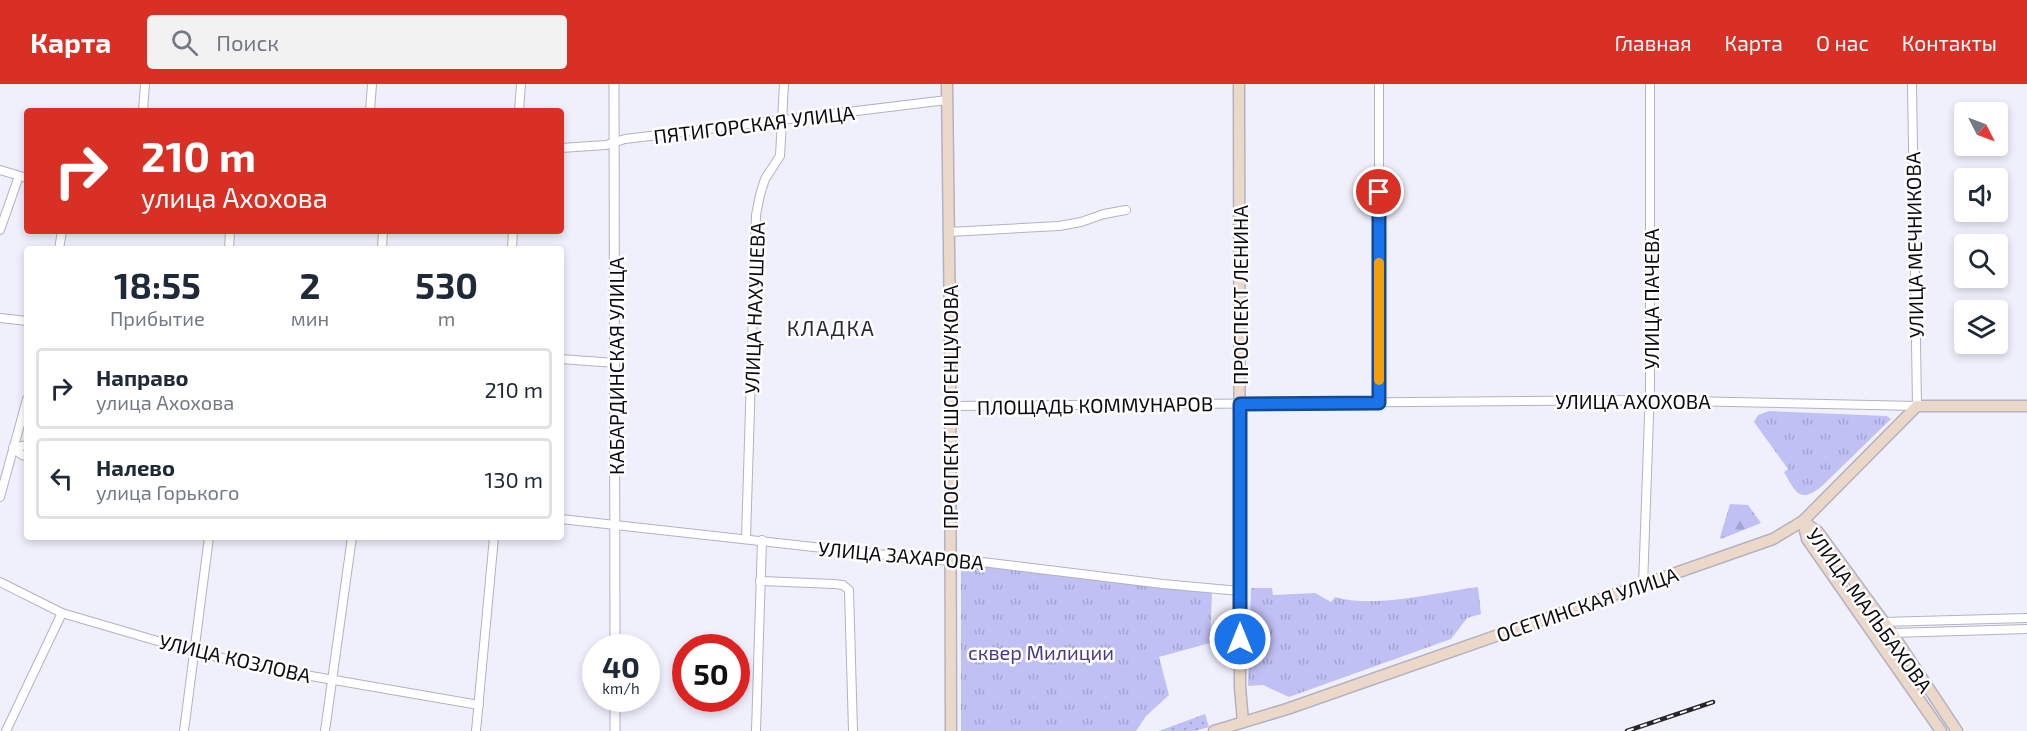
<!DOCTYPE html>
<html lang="ru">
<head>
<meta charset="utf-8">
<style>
	:root { --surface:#fff; --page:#f2f2f3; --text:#1f2937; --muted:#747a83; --line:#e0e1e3; --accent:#d93025 }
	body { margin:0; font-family:"Exo 2",sans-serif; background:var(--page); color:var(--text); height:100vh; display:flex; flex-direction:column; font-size:22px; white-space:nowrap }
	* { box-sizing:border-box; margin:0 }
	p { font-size:20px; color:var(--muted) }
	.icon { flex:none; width:33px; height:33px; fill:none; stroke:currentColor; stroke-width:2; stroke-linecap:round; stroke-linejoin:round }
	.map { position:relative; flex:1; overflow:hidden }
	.side { position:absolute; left:24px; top:162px; width:540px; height:294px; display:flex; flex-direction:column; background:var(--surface); border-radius:6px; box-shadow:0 3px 9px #0003 }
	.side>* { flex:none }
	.top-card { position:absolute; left:24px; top:24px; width:540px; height:126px; border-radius:6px; box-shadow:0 3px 9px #0003; background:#d93025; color:#fff; overflow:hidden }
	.needle { width:39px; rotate:132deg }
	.buttons { position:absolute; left:1954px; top:18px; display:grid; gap:12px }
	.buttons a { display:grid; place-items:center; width:54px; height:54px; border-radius:6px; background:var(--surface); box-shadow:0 3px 9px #0003; font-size:30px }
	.speed { position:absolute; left:582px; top:550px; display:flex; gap:12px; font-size:30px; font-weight:700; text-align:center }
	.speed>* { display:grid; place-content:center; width:78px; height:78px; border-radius:50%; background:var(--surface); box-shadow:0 3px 9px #0003; line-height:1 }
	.speed small { font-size:15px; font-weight:400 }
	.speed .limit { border:9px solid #d22; background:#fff; color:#111 }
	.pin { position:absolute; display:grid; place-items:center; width:51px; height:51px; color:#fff; margin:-26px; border:3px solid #fff; border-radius:50%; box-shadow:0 2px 6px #0007 }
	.me { position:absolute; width:66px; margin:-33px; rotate:0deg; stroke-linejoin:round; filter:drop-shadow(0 0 4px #0008) }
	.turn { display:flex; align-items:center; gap:21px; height:126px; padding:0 18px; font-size:27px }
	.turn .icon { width:78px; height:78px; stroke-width:2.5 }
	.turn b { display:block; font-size:42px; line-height:51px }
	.eta { display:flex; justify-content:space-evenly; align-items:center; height:102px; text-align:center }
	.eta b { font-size:36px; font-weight:700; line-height:42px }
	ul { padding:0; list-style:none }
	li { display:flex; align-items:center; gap:18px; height:81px; margin:0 12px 9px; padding:0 6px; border:3px solid var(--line); border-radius:6px }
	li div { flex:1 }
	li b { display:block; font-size:22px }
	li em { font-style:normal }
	header { display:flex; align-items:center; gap:36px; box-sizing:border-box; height:84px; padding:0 30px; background:var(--accent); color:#fff }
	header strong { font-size:28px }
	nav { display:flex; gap:33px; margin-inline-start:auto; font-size:21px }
	.search { width:420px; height:54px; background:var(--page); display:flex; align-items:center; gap:15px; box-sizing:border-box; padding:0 21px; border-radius:6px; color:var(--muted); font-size:22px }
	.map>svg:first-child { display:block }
</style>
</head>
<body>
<header>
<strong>Карта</strong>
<div class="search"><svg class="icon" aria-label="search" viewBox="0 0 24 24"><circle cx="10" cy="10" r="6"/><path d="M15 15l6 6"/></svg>Поиск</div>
<nav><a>Главная</a><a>Карта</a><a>О нас</a><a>Контакты</a></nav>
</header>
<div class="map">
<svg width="2027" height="647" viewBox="0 0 2027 647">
	<defs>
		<pattern id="grass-dots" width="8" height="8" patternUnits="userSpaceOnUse" patternTransform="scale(1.5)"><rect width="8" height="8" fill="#c1c0f4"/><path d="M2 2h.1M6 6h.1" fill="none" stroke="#a4a4d0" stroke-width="1.8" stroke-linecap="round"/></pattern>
		<pattern id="forest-firs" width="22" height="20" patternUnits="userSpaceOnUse" patternTransform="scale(1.5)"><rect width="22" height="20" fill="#c1c0f4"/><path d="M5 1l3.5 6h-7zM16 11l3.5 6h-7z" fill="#a4a4d0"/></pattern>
		<pattern id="park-tufts" width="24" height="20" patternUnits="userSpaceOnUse" patternTransform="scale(1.5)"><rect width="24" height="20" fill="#c1c0f4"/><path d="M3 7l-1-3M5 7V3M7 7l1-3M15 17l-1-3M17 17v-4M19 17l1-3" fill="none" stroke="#a4a4d0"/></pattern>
	</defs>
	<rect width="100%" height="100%" fill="#f0f0fd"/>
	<!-- grass -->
	<polygon fill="url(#grass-dots)" points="1205,630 1209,643 1195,647 1159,647"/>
	<!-- forest -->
	<polygon fill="url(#forest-firs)" points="1730,420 1748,421 1761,439 1721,455 1720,453"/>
	<!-- park -->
	<g fill="url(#park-tufts)">
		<path d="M 1769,327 L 1887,332 L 1891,335 L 1822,402 C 1799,421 1795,407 1784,388 L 1788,385 L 1754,338 L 1758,331 Z"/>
		<polygon points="961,479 1212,508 1210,559 1159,573 1169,611 1146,632 1136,647 961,647"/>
		<path d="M 1478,503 L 1481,530 L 1467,534 L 1451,555 L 1289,613 L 1263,601 L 1248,602 L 1251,504 L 1272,504 L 1273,511 L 1315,509 L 1331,518 L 1335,513 C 1375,525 1437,508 1478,503 Z"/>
	</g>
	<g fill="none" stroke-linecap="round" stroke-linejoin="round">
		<!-- minor casing -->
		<g stroke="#b2b2c2" stroke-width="10">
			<g id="minor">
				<polyline points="143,27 145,0"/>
				<polyline points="370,27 372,0"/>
				<polyline points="519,27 521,0"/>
				<polyline points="561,64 606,61 625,55 947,16"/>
				<polyline points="0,86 27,94"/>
				<polyline points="0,146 19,92"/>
				<polyline points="949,148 1059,142 1081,138 1104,130 1126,126"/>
				<polyline points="59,165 62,147"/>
				<polyline points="229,165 230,147"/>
				<polyline points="382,165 383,147"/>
				<polyline points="512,165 513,147"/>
				<polyline points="0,234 27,237"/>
				<polyline points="561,275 615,279"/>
				<polyline points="1379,319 1379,0"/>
				<polyline points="950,322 1636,316 1917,322 1912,0"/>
				<polyline points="13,364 22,371 27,372"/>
				<polyline points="13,364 27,361"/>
				<polyline points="0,413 27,315"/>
				<polyline points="561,435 867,469 950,477 974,477 1163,500 1240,507"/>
				<polyline points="746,454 756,131 760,111 765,95 780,72 784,0"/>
				<polyline points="760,497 834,500 843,501 849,506 853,647"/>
				<polyline points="0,498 62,529 195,568 282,587 479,621"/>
				<polyline points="1643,502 1650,304 1650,0"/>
				<polyline points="1882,538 2027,534"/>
				<polyline points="1892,549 2027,545"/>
				<polyline points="6,647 62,529"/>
				<polyline points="184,647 209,453"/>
				<polyline points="325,647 352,453"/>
				<polyline points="476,647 494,453"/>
				<polyline points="756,647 762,456"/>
			</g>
		</g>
		<!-- tertiary casing -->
		<g stroke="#b2b2c2" stroke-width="11">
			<g id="tertiary">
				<polyline points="614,0 615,564"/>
				<polyline points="615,647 615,615"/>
			</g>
		</g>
		<!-- secondary casing -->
		<g stroke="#b2b2c2" stroke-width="13">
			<g id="secondary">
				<polyline points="947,0 950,246 951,647"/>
				<polyline points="1239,0 1240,603 1243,638"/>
				<polyline points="1803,437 1818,448 1892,549 1957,647"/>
				<polyline points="1803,437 1807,455 1941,647"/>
				<polyline points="1214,647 1287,625 1773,455 1803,437 1917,322 2027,322"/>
			</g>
		</g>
		<!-- minor -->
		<use href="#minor" stroke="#fff" stroke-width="8"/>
		<!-- tertiary -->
		<use href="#tertiary" stroke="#fff" stroke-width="9"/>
		<!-- secondary -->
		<use href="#secondary" stroke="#ecd8c9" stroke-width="10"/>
		<!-- rail casing -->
		<g stroke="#26262c" stroke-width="4.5">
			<polyline id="rail" points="1627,647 1713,618"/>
		</g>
		<!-- rail -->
		<use href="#rail" stroke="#fefefe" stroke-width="2" stroke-dasharray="7" stroke-linecap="butt"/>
	</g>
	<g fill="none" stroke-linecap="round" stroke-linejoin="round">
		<!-- route casing -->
		<g stroke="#114b97" stroke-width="15">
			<polyline id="route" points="1240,555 1240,320 1379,319 1379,108"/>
		</g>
		<!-- route -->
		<use href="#route" stroke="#1a73e8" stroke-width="10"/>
		<!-- slow -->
		<polyline stroke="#f59e0b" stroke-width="10" points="1379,296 1379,179"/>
	</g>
	<g text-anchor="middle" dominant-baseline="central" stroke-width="5" stroke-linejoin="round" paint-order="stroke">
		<!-- street labels -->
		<g font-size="20" fill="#0b0b10" stroke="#fefefe">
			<text transform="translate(754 40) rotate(-7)">ПЯТИГОРСКАЯ УЛИЦА</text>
			<text transform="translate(1914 161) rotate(-91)">УЛИЦА МЕЧНИКОВА</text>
			<text transform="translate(1240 211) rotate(-90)">ПРОСПЕКТ ЛЕНИНА</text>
			<text transform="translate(1651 215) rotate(-90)">УЛИЦА ПАЧЕВА</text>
			<text transform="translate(754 224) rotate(-88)">УЛИЦА НАХУШЕВА</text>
			<text transform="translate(616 282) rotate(-90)">КАБАРДИНСКАЯ УЛИЦА</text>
			<text x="1633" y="317">УЛИЦА АХОХОВА</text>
			<text transform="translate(1095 321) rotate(-1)">ПЛОЩАДЬ КОММУНАРОВ</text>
			<text transform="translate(950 323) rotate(-90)">ПРОСПЕКТ ШОГЕНЦУКОВА</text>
			<text transform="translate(901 471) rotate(5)">УЛИЦА ЗАХАРОВА</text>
			<text transform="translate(1587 520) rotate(-19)">ОСЕТИНСКАЯ УЛИЦА</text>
			<text transform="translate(1870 526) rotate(54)">УЛИЦА МАЛЬБАХОВА</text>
			<text transform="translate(235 574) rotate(13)">УЛИЦА КОЗЛОВА</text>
		</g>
		<!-- park labels -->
		<g font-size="20" fill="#45398a" stroke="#fefefe">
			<text x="1041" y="568">сквер Милиции</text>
		</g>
		<!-- neighbourhood labels -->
		<g font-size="21" letter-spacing="1.5" fill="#2a2a36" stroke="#fefefe">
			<text x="831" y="243">КЛАДКА</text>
		</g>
	</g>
</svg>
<div class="buttons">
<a><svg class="needle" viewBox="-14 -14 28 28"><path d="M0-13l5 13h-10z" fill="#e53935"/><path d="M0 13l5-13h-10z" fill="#747a83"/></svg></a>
<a><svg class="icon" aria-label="sound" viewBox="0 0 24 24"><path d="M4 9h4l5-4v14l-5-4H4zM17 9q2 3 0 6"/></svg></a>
<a><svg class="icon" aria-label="search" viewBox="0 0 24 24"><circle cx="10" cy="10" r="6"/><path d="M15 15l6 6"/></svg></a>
<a><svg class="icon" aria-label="layers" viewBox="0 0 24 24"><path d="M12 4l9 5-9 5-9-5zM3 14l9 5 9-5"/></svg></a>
</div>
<div class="speed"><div>40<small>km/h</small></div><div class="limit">50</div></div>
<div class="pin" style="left:1379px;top:108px;background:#d93025"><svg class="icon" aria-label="arrive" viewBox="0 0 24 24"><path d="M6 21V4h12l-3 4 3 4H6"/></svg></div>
<svg class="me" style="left:1240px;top:555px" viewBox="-20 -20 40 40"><circle r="17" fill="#1a73e8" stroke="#fff" stroke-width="3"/><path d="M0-11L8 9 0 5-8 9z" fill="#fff"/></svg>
<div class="top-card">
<div class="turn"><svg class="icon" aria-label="right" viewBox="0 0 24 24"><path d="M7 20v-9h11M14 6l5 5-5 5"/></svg><div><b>210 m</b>улица Ахохова</div></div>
</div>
<section class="side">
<div class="eta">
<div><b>18:55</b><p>Прибытие</p></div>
<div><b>2</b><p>мин</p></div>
<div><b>530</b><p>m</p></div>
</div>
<ul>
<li><svg class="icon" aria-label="right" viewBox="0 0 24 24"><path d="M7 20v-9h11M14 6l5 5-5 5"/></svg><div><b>Направо</b><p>улица Ахохова</p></div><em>210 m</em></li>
<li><svg class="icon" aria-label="left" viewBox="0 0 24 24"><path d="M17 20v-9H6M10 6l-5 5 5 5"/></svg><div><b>Налево</b><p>улица Горького</p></div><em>130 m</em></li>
</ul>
</section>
</div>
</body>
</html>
